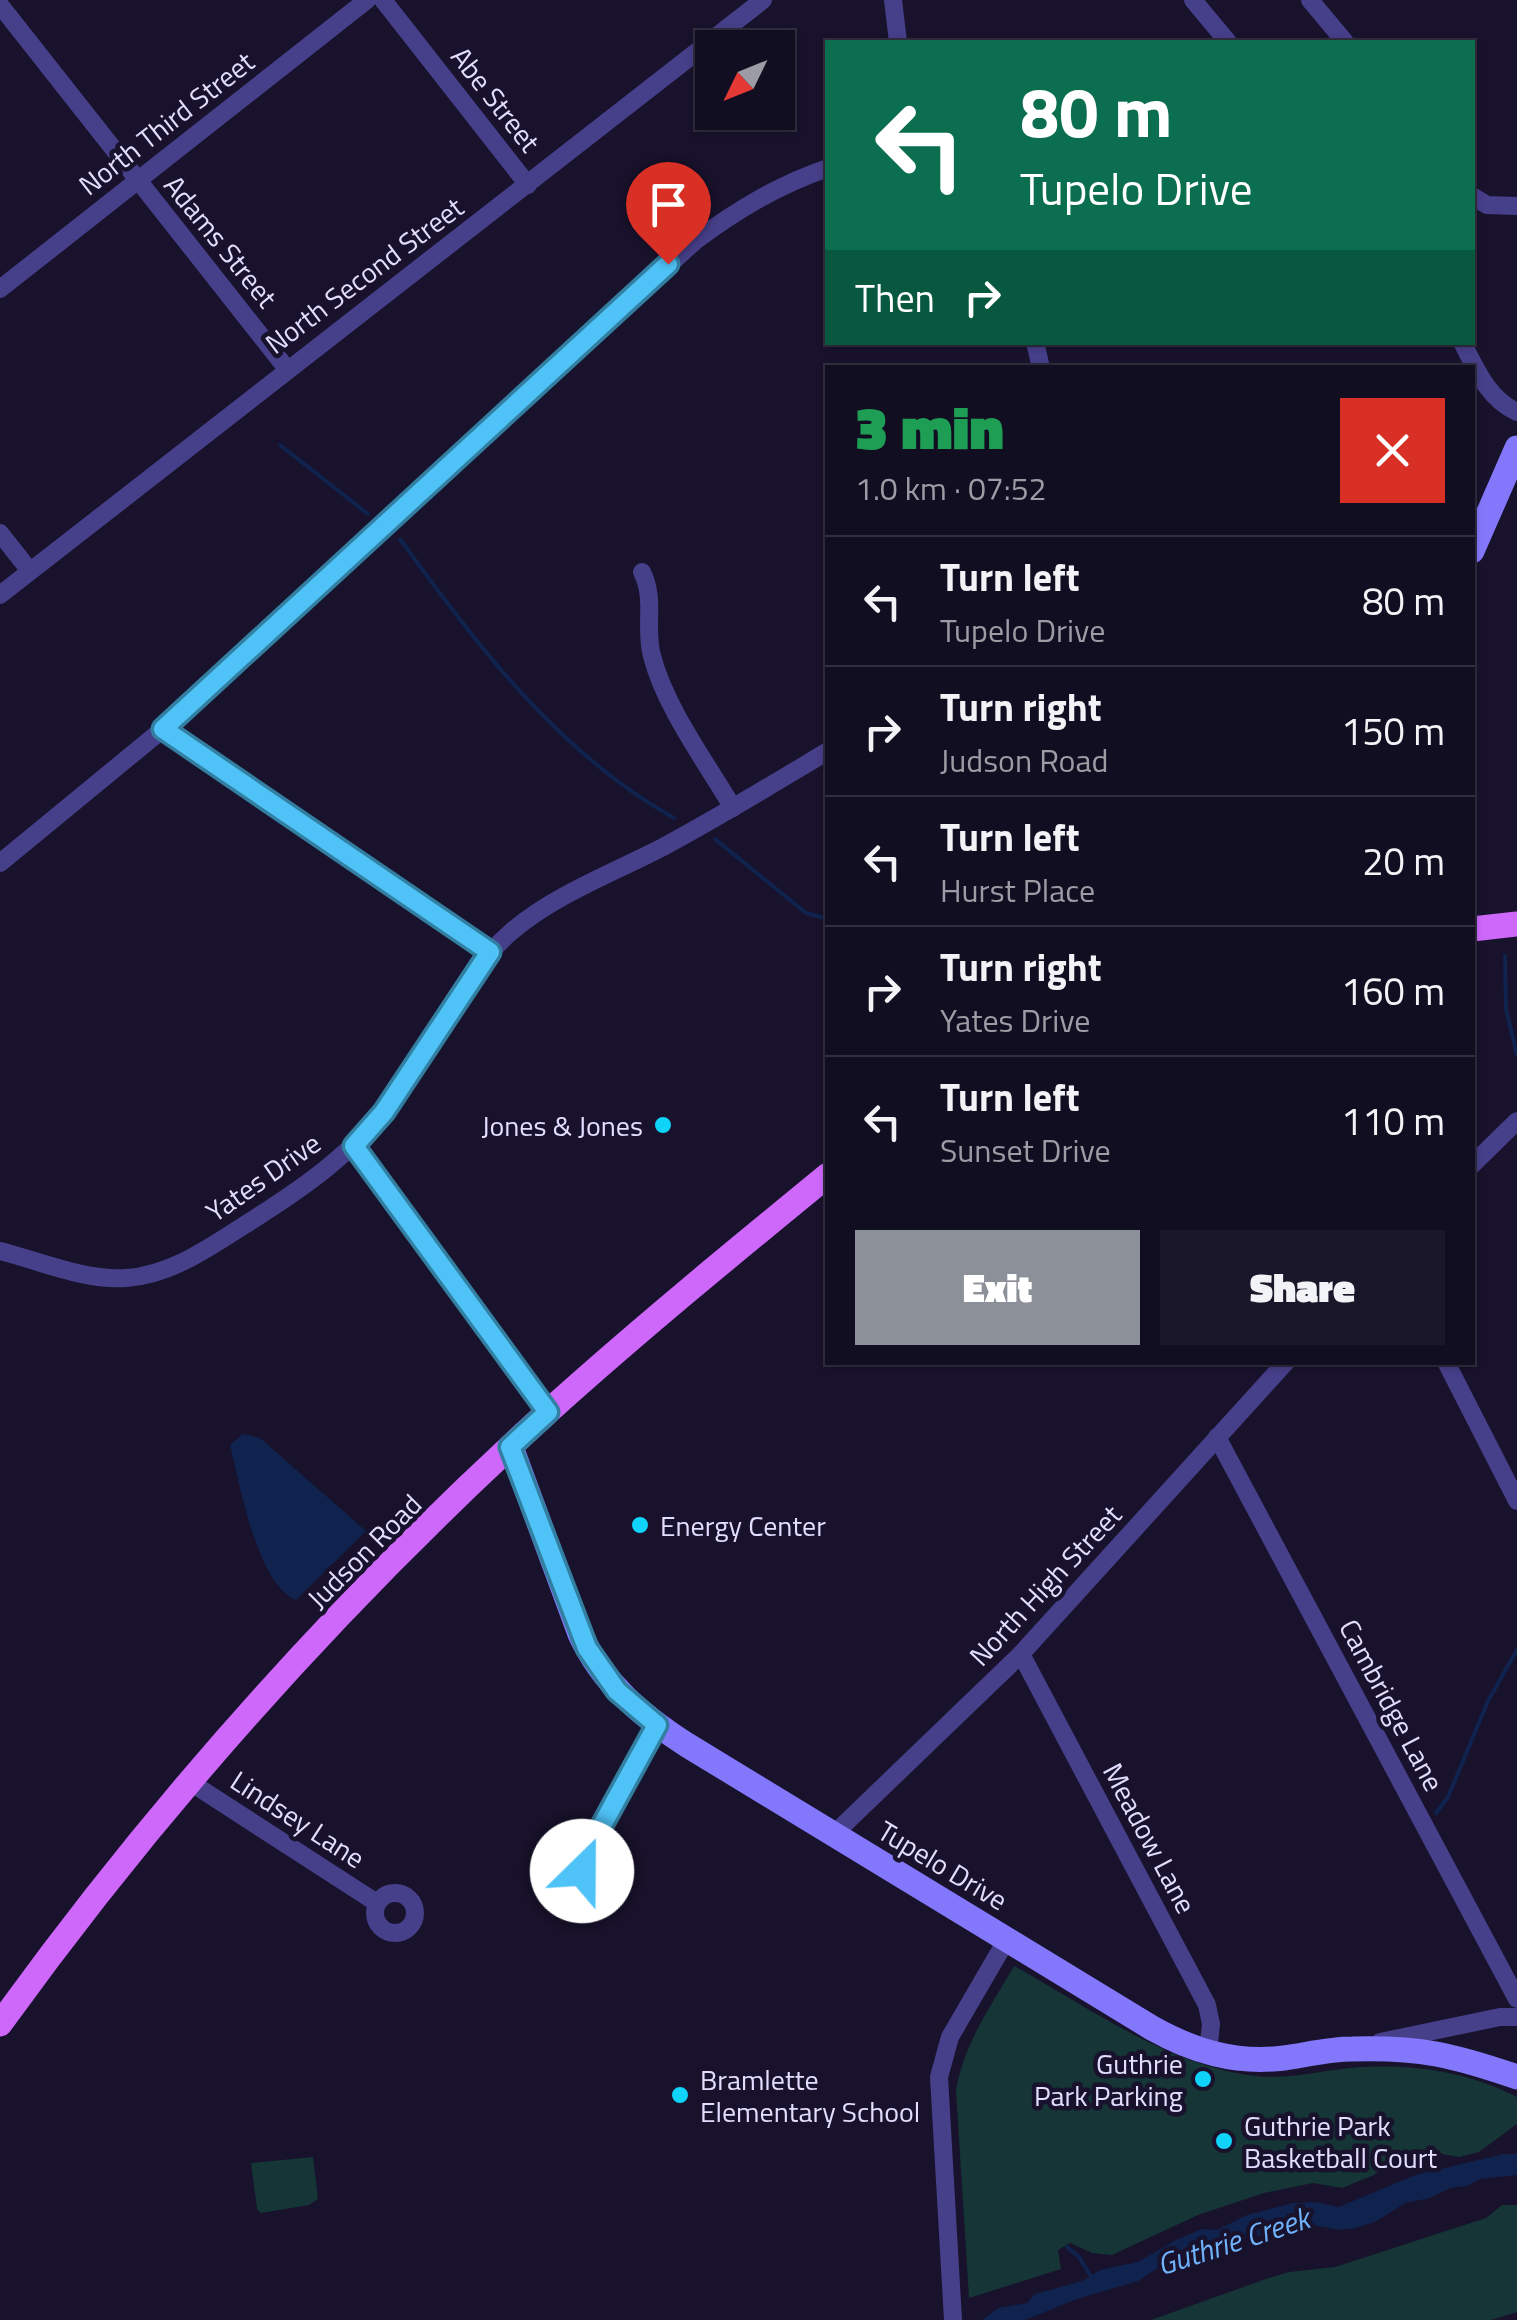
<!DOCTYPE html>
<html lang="en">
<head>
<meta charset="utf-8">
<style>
	:root { --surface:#120e21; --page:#1b172a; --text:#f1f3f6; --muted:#9c9ca5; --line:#312e3f; --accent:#8c9099 }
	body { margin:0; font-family:"Titillium Web",sans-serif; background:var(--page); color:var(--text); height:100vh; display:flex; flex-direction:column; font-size:38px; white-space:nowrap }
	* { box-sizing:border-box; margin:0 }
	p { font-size:32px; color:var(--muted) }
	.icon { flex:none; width:55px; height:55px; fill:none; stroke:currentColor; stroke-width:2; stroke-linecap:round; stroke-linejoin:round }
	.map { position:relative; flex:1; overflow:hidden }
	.drawer { position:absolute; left:825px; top:365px; width:650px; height:1000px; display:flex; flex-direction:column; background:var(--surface); border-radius:0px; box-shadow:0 2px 8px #0004,0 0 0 2px var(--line) }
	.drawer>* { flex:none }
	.guide { position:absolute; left:825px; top:40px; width:650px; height:305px; border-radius:0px; box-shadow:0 2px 8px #0004,0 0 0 2px var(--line); background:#0b6e4f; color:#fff; overflow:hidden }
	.needle { width:65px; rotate:227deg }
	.buttons { position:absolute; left:695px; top:30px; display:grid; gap:20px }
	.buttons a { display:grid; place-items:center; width:100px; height:100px; border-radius:0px; background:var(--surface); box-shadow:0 2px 8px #0004,0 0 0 2px var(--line); font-size:50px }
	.pin { position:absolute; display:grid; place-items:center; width:85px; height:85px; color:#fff; margin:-102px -42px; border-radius:50% 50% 50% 0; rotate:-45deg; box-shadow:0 0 10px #0007 }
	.pin .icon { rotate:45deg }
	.me { position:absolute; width:110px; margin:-55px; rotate:23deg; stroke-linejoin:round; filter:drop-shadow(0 0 8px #0008) }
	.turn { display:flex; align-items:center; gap:35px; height:210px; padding:0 30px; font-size:45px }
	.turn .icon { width:130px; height:130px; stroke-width:2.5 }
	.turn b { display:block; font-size:70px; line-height:85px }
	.then { display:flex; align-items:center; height:95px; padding:0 30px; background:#0003; gap:20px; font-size:38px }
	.round { display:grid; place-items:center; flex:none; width:105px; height:105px; border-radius:0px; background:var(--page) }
	.summary { display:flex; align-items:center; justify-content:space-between; height:170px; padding:0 30px }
	h1 { font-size:60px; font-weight:800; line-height:75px; color:#1e9e55 }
	.action { display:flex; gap:20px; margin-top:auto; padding:20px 30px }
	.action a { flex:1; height:115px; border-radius:0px; background:var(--accent); color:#fff; font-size:40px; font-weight:800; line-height:115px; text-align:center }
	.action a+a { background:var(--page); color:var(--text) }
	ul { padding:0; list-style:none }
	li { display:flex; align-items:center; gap:30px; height:130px; padding:0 30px; border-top:2px solid var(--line) }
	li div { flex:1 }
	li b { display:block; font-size:38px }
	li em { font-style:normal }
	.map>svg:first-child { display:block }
</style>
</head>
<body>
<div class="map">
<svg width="1517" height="2320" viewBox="0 0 1517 2320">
	<rect width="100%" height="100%" fill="#18122c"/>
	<!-- green -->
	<g fill="#153536">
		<path d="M 1014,1966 C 1090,2008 1168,2066 1256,2076 C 1291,2080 1327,2069 1362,2067 C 1415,2064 1470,2072 1517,2097 L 1517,2124 L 1479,2152 L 1459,2157 L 1415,2149 L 1396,2158 L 1374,2175 L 1342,2188 L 1313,2183 L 1264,2193 L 1198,2215 L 1112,2255 L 1092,2253 L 1070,2243 L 1058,2250 L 1061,2269 L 969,2298 L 956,2091 C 963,2045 991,2006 1014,1966 Z"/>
		<polygon points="313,2157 318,2199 309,2205 261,2213 257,2209 251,2163"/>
		<polygon points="1502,2205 1517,2205 1517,2312 1491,2320 1151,2320 1263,2280 1289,2272 1335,2267 1486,2218"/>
	</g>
	<!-- water -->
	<g fill="#0f234e">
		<path d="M 243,1434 L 260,1438 L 366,1531 L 296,1600 C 257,1584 240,1484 230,1445 Z"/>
		<polygon points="1504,2154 1517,2154 1517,2175 1480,2179 1467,2186 1450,2188 1430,2198 1405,2203 1375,2222 1355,2228 1340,2230 1308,2224 1245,2239 1175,2266 1161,2266 1138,2281 1077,2299 1025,2320 982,2320 998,2308 1027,2303 1035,2294 1082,2281 1100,2270 1138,2262 1176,2240 1202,2229 1217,2230 1247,2215 1293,2203 1316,2202 1339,2207 1415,2175"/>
	</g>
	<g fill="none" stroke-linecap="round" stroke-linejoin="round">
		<!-- stream -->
		<g stroke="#0f234e" stroke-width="4">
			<polyline points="280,445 368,514"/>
			<path d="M 400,539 C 477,645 558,753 674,818"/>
			<polyline points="715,839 806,913 828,919"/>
			<polyline points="1505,956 1506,1009 1517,1055"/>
			<polyline points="1436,1813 1448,1797 1488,1701 1517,1650"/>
			<polyline points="1067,2247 1079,2257 1092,2278"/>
		</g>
		<!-- street -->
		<g stroke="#463f89" stroke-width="18">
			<polyline points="383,0 528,185"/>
			<polyline points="893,0 898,42"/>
			<polyline points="1193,0 1228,42"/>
			<polyline points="1310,0 1345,42"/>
			<polyline points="0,5 287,369"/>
			<polyline points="1472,196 1487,205 1517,206"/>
			<polyline points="0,289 367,0"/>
			<polyline points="1035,342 1041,368"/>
			<path d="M 1462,342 C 1476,369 1488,399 1517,412"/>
			<polyline points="0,533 30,571"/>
			<path d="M 642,572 C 656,600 644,627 652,656 C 665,707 706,762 733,808"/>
			<polyline points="0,595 763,0"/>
			<polyline points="163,729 490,952"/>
			<path d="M 0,863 L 163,729 L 695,241 C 737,210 778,185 828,168"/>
			<polyline points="354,1146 548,1412"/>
			<polyline points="1472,1165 1517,1121"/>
			<path d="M 0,1251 C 39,1261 86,1281 126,1278 C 170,1275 207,1249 243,1226 C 302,1189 357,1152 397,1093 C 433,1040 462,974 511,932 C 554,895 613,873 663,847 C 719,817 773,784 828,751"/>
			<polyline points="1446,1362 1517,1501"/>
			<polyline points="1217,1437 1517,1999"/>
			<polyline points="1021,1654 1207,2005 1211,2024 1208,2053"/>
			<polyline points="190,1782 377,1903"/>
			<polyline points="833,1835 1021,1654 1286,1362"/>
			<polyline points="585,1879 584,1857 657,1725"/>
			<circle cx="395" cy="1913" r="20"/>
			<polyline points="1380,2042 1500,2017 1517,2017"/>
			<polyline points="953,2320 939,2077 950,2037 1007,1939"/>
		</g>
		<!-- secondary -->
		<g stroke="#8378fb" stroke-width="25">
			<polyline points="1472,551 1517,448"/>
			<path d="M 511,1447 L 580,1634 C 603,1684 642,1716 687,1745 L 1152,2028 C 1193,2051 1235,2064 1284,2058 C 1306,2055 1329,2049 1352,2049 C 1420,2047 1453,2055 1517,2077"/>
		</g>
		<!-- primary -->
		<g stroke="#cd68fb" stroke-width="25">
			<polyline points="1472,929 1517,924"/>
			<path d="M 0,2024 C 160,1802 347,1594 550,1410 C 640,1329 734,1252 828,1175"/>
		</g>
	</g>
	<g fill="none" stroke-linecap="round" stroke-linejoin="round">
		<!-- route casing -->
		<g stroke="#337fa1" stroke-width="25">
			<polyline id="route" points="582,1871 584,1858 657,1725 617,1691 587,1648 510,1447 548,1412 354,1146 384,1112 490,952 163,729 668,264"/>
		</g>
		<!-- route -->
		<use href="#route" stroke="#4fc3f7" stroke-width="18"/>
	</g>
	<!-- markers -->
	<g fill="#0fd3f9" stroke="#18122c" stroke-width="4">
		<circle cx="663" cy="1125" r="10"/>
		<circle cx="640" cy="1525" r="10"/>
		<circle cx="1203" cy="2079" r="10"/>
		<circle cx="680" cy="2095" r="10"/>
		<circle cx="1224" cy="2141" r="10"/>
	</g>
	<g text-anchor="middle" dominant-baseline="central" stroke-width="9" stroke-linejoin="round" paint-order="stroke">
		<!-- street labels -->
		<g font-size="28" fill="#e3defe" stroke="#18122c">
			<text transform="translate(496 99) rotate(52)">Abe Street</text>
			<text transform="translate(166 123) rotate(-38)">North Third Street</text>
			<text transform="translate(221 241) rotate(51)">Adams Street</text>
			<text transform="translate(364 275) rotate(-37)">North Second Street</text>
			<text transform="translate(263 1177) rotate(-35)">Yates Drive</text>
			<text transform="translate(364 1551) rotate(-45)">Judson Road</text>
			<text transform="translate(1045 1585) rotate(-47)">North High Street</text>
			<text transform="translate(1392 1705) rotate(62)">Cambridge Lane</text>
			<text transform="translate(298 1819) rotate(33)">Lindsey Lane</text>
			<text transform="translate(1150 1838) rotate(62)">Meadow Lane</text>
			<text transform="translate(943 1865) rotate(31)">Tupelo Drive</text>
		</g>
		<!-- poi labels -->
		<g font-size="28" fill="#e3defe" stroke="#18122c" text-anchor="start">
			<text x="643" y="1125" text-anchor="end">Jones &amp; Jones</text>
			<text x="660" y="1525">Energy Center</text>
			<text x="1183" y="2063" text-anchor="end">Guthrie<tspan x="1183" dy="32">Park Parking</tspan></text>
			<text x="700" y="2079">Bramlette<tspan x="700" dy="32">Elementary School</tspan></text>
			<text x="1244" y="2125">Guthrie Park<tspan x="1244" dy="32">Basketball Court</tspan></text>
		</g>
		<!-- water labels -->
		<g font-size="30" font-style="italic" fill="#6fb2fb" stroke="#18122c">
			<text transform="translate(1233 2241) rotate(-18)">Guthrie Creek</text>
		</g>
	</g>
</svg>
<div class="buttons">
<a><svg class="needle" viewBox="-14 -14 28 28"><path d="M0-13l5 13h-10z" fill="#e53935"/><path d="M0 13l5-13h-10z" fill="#9c9ca5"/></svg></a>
</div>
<div class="pin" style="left:668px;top:264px;background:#d93025"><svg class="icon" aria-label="arrive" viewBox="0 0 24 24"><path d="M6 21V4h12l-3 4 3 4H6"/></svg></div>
<svg class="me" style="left:582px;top:1871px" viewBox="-20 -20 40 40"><circle r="19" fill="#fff"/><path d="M0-13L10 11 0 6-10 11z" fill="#4fc3f7"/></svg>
<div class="guide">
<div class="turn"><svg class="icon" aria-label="left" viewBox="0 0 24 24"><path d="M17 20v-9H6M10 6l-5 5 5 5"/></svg><div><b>80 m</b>Tupelo Drive</div></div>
<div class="then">Then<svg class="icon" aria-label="right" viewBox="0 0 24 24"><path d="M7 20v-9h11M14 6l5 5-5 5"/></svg></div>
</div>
<section class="drawer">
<div class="summary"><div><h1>3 min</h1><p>1.0 km · 07:52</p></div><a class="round" style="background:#d93025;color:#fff"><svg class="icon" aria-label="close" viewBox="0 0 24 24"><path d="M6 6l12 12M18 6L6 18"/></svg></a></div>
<ul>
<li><svg class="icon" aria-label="left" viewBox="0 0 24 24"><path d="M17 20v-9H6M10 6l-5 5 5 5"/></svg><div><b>Turn left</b><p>Tupelo Drive</p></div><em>80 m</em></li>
<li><svg class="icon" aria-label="right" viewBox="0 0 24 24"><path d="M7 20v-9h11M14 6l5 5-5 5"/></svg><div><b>Turn right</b><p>Judson Road</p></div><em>150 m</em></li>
<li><svg class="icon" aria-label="left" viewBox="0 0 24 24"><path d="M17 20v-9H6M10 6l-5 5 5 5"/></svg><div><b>Turn left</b><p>Hurst Place</p></div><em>20 m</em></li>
<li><svg class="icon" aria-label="right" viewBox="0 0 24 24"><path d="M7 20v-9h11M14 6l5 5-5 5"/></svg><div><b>Turn right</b><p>Yates Drive</p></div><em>160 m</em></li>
<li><svg class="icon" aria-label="left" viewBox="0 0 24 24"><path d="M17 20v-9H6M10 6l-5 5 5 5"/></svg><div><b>Turn left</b><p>Sunset Drive</p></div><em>110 m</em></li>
</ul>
<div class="action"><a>Exit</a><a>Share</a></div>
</section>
</div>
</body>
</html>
